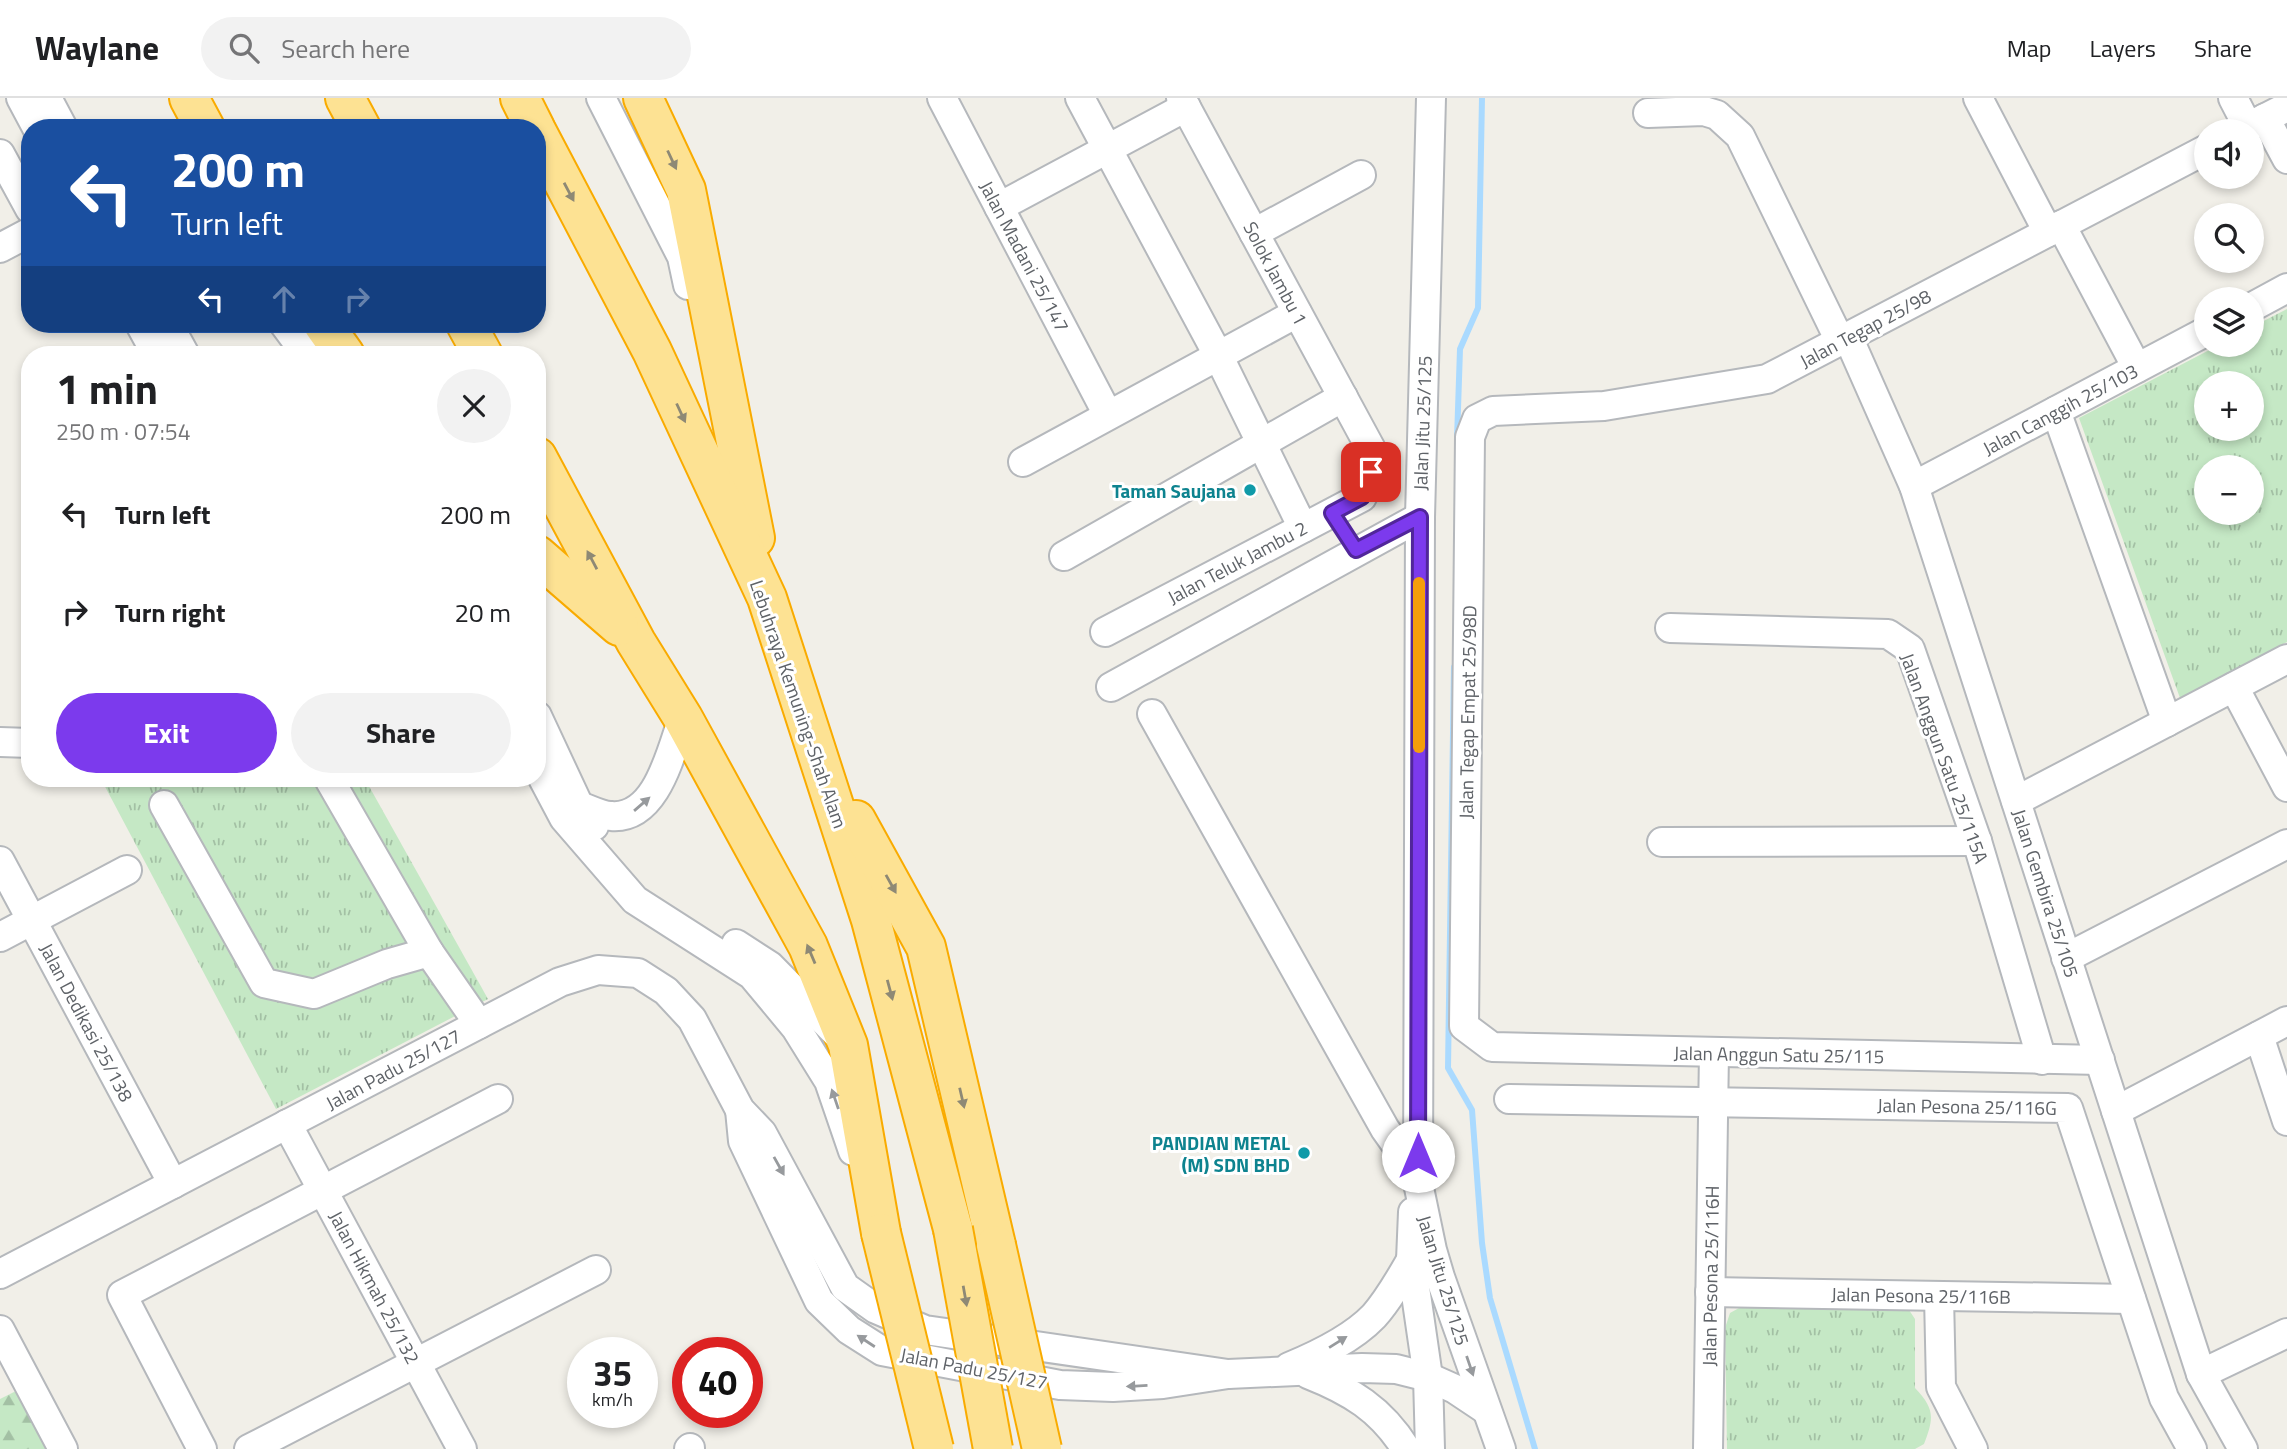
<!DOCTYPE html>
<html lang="en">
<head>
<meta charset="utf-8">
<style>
	:root { --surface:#fff; --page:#f2f2f2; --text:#202124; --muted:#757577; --line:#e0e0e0; --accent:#7c3aed }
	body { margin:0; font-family:"Titillium Web",sans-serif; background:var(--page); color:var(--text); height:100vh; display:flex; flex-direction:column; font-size:26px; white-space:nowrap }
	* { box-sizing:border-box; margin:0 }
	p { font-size:23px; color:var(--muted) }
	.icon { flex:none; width:38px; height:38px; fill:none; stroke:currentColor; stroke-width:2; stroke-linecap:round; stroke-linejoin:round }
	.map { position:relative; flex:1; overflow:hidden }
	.sheet { position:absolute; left:21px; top:248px; width:525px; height:441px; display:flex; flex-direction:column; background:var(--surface); border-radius:28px; box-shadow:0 4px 10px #0003 }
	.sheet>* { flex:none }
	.hud { position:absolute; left:21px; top:21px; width:525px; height:214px; border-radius:28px; box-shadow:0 4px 10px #0003; background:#1a4fa0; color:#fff; overflow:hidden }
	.controls { position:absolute; left:2194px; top:21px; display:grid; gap:14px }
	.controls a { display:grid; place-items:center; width:70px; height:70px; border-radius:50%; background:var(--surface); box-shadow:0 4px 10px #0003; font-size:35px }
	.speed { position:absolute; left:567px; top:1239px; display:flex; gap:14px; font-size:35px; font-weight:700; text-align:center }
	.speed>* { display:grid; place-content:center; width:91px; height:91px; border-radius:50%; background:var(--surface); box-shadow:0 4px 10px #0003; line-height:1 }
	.speed small { font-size:18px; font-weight:400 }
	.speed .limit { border:10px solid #d22; background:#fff; color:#111 }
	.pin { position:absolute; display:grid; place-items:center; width:60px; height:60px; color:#fff; margin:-30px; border-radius:14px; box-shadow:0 4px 10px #0006 }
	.me { position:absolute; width:77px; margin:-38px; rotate:0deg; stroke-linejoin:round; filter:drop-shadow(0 0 5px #0008) }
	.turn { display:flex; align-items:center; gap:24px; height:147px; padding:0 35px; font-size:32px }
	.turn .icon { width:91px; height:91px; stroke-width:2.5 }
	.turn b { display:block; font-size:49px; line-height:60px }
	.lanes { display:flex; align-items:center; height:66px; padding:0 35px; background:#0003; justify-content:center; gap:35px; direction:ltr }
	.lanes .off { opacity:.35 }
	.round { display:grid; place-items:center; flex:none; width:74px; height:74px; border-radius:37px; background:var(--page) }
	.headline { display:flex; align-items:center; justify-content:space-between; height:119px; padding:0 35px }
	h1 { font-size:42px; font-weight:700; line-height:52px }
	.action { display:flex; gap:14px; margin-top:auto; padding:14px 35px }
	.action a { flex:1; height:80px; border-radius:42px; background:var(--accent); color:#fff; font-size:28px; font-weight:700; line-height:80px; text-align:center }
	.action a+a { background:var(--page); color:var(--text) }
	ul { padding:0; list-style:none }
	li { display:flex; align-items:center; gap:21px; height:98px; padding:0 35px }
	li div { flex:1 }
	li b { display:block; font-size:26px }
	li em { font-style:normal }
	header { display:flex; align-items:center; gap:42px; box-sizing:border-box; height:98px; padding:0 35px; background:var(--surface); border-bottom:2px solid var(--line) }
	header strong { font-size:33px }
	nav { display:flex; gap:38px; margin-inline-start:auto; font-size:24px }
	.search { width:490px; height:63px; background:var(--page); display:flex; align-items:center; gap:18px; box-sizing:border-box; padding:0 24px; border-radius:38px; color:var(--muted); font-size:26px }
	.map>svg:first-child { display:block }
</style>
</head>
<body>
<header>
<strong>Waylane</strong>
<div class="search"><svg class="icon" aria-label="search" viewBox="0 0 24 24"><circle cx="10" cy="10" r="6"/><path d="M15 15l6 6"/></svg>Search here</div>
<nav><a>Map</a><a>Layers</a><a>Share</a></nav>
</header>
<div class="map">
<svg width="2287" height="1351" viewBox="0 0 2287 1351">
	<defs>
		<pattern id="grass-tufts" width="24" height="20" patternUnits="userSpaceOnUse" patternTransform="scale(1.75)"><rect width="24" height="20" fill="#c5e8c5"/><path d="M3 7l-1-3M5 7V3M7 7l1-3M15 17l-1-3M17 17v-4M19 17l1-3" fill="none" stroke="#a3c0a4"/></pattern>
		<pattern id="forest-firs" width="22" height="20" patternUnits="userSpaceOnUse" patternTransform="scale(1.75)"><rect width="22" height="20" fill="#c5e8c5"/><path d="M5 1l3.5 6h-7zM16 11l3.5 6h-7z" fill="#a3c0a4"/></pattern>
	</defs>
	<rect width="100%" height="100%" fill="#f1efe8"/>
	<!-- grass -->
	<g fill="url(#grass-tufts)" fill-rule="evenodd">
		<path d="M 2287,211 L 2287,544 L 2180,600 L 2079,320 L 2219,247 L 2252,247 L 2252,229 ZM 2207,285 L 2252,285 L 2252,331 L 2207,331 ZM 2207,369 L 2252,369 L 2252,415 L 2207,415 Z"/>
		<polygon points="101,681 365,681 488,901 276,1011"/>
		<path d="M 1739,1210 L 1901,1210 L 1909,1212 L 1915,1221 L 1915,1290 C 1935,1311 1934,1320 1924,1346 L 1915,1351 L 1727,1351 L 1725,1230 L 1730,1215 Z"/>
	</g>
	<!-- forest -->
	<polygon fill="url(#forest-firs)" points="16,1293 47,1351 0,1351 0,1301"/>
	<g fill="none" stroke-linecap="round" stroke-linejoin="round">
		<!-- stream -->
		<g stroke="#aadaff" stroke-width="6">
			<polyline points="1457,341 1460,251 1478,210 1482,0"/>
			<polyline points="1454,569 1448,970 1472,1012 1482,1145 1490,1200 1535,1351"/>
		</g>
		<!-- minor casing -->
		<g stroke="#b5b8bc" stroke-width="32">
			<g id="minor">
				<polyline points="21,0 37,30"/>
				<polyline points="47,0 63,30"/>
				<polyline points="601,0 682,159 688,187"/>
				<polyline points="942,0 1108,317"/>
				<polyline points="1080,0 1218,257 1303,430"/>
				<polyline points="1431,0 1420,419 1418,1085 1432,1152 1440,1179 1501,1351"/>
				<polyline points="1978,0 2048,134"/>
				<polyline points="2233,0 2248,29"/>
				<polyline points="1648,15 1704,13 1717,17 1740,38 1840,243"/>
				<polyline points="2265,20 2287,61"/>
				<polyline points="2240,33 2287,9"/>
				<polyline points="0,56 30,111"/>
				<polyline points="999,109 1186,9"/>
				<polyline points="2061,127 2137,270"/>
				<polyline points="1254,135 1361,77"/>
				<polyline points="0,150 30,134"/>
				<polyline points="2252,209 2287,190"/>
				<polyline points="140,226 157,257"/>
				<polyline points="168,226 185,257"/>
				<polyline points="284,226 307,257"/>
				<polyline points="1848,239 1914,388 2201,1276 2243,1351"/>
				<polyline points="2056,313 2167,624"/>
				<polyline points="1023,364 1297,215"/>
				<polyline points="1914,388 2207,233"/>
				<polyline points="1064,458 1343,299"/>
				<polyline points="1670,530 1888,536 1910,551 1977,743 2042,962"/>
				<polyline points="1105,534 1362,399 1371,374 1371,351 1181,0"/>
				<polyline points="1111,589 1420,419"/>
				<polyline points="2234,589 2287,689"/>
				<polyline points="1152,616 1385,1031 1402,1055 1418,1058"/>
				<polyline points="537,618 579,708 594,728"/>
				<polyline points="0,644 30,645"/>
				<polyline points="537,669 564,720 635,802 752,877 796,930 829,983 853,1053"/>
				<polyline points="329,681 429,854 479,926"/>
				<polyline points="2016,703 2287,561"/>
				<polyline points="164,707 264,885 314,896 387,866 429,854"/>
				<path d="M 579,708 C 589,711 601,718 611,718 C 657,722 671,653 683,620"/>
				<polyline points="1662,744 1977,743"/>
				<polyline points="0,763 173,1086"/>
				<polyline points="0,839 127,772"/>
				<polyline points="736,846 770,868 839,938"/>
				<polyline points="2066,860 2287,746"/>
				<polyline points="2259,938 2287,1023"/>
				<polyline points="2100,962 1492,949 1464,928 1470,339 1477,321 1493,313 1604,308 1767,281 2207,51"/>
				<polyline points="1509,1001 2068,1010 2164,1300 2192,1351"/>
				<polyline points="740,1012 743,1043 819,1203 849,1232 882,1253 1060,1287 1113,1289 1163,1286 1228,1276 1362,1270 1396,1271 1428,1279 1455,1291 1485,1311"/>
				<polyline points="2116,1013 2287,923"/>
				<polyline points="287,1026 462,1351"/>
				<polyline points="1413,1114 1411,1162 1428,1279 1430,1351"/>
				<polyline points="0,1176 560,884 598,872 638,875 666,893 692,921 740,1012 762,1035 845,1189 876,1211 925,1232 1228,1276"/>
				<polyline points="1710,1194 2131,1201"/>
				<polyline points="1939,1198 1941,1289 1973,1351"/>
				<polyline points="0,1232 63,1351"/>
				<path d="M 1289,1269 C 1318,1257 1352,1241 1374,1218 C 1389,1201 1400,1181 1411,1162"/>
				<path d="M 1308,1276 C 1351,1293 1381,1311 1406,1351"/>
				<polyline points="2201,1276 2287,1235"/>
				<polyline points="202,1351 122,1197 498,1001"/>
				<polyline points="249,1351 596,1172"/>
				<polyline points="689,1351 690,1350"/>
				<polyline points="1708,1351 1714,954"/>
			</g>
		</g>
		<!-- highway casing -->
		<g stroke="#f9ab00" stroke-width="42">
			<g id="highway">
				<polyline points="189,0 205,30"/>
				<polyline points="345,0 361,30"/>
				<polyline points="520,0 535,30"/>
				<polyline points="643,0 686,92 755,440"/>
				<polyline points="537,34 652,253 767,500 871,822 953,1131"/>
				<polyline points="323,226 345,257"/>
				<polyline points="466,226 483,257"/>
				<polyline points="537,359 636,544 683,620 808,848 848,947 881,1135"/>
				<polyline points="537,457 619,528"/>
				<polyline points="856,722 926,849 996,1147"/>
			</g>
		</g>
		<!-- minor -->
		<use href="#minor" stroke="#fff" stroke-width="28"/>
		<!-- highway -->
		<use href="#highway" stroke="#fde293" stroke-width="38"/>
		<!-- highway-bridge casing -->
		<g stroke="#f9ab00" stroke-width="42" stroke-linecap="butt">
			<g id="highway-bridge">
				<polyline points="953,1131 993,1351"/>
				<polyline points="881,1135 934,1351"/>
				<polyline points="996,1147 1042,1351"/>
			</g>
		</g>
		<!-- highway-bridge -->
		<use href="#highway-bridge" stroke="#fde293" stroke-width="38"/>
	</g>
	<!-- one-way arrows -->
	<defs><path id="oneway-solid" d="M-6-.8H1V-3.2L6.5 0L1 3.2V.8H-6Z" transform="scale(1.75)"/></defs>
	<g fill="#8e8975">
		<use href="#oneway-solid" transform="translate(672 62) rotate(65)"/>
		<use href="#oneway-solid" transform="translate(569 94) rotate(62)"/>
		<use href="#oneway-solid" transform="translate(681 315) rotate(65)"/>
		<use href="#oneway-solid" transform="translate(592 462) rotate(-118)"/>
		<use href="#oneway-solid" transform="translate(891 786) rotate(61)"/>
		<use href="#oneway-solid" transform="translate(811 856) rotate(-113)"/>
		<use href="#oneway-solid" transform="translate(890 892) rotate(75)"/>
		<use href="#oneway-solid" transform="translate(962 1000) rotate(77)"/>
		<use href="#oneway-solid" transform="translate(965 1198) rotate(80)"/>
	</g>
	<g fill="#979a9d">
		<use href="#oneway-solid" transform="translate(642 706) rotate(-41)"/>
		<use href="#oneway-solid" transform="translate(835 1001) rotate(-109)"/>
		<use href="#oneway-solid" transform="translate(779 1068) rotate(61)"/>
		<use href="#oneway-solid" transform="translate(866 1243) rotate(-147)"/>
		<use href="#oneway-solid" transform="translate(1338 1244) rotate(-32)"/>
		<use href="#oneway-solid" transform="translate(1470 1268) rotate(71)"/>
		<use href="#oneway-solid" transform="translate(1137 1288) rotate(177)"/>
	</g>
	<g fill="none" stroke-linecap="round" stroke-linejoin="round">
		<!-- route casing -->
		<g stroke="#51269a" stroke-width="18">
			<polyline id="route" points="1371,374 1362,399 1332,415 1356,452 1420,419 1418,1058"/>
		</g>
		<!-- route -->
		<use href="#route" stroke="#7c3aed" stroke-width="12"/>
		<!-- slow -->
		<polyline stroke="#f59e0b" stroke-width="12" points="1419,649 1419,485"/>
	</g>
	<!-- markers -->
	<g fill="#0f9aa8" stroke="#fff" stroke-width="2.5">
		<circle cx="1250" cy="392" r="7"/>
		<circle cx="1304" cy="1055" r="7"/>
	</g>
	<g text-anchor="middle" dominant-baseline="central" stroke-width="6" stroke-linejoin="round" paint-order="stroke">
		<!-- street labels -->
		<g font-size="19" fill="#5f6368" stroke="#fff">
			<text transform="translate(1025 158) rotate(62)">Jalan Madani 25/147</text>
			<text transform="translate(1276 175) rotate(62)">Solok Jambu 1</text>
			<text transform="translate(1865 230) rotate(-28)">Jalan Tegap 25/98</text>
			<text transform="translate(2060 311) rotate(-28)">Jalan Canggih 25/103</text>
			<text transform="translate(1422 325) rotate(-88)">Jalan Jitu 25/125</text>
			<text transform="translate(1237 464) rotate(-28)">Jalan Teluk Jambu 2</text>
			<text transform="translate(799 606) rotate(71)">Lebuhraya Kemuning-Shah Alam</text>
			<text transform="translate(1467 614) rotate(-89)">Jalan Tegap Empat 25/98D</text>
			<text transform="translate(1945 660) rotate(70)">Jalan Anggun Satu 25/115A</text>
			<text transform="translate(2046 795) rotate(72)">Jalan Gembira 25/105</text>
			<text transform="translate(87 924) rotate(62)">Jalan Dedikasi 25/138</text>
			<text transform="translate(1779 956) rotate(1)">Jalan Anggun Satu 25/115</text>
			<text transform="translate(393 971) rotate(-28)">Jalan Padu 25/127</text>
			<text transform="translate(1967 1008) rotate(1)">Jalan Pesona 25/116G</text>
			<text transform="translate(1710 1178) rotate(-89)">Jalan Pesona 25/116H</text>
			<text transform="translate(1444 1182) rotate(73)">Jalan Jitu 25/125</text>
			<text transform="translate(375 1189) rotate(62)">Jalan Hikmah 25/132</text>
			<text transform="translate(1921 1197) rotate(1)">Jalan Pesona 25/116B</text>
			<text transform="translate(974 1270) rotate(11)">Jalan Padu 25/127</text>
		</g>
		<!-- culture labels -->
		<g font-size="19" font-weight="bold" fill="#0d838f" stroke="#fff" text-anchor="end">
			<text x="1236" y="392">Taman Saujana</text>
			<text x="1290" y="1044">PANDIAN METAL<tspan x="1290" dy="22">(M) SDN BHD</tspan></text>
		</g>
	</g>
</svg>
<div class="controls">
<a><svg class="icon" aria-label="sound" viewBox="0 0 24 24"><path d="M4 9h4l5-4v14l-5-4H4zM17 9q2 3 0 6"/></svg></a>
<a><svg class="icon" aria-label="search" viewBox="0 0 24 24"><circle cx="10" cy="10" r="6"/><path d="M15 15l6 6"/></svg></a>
<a><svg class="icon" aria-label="layers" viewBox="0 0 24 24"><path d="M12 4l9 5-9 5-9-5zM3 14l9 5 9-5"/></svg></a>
<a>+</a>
<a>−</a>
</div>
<div class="speed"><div>35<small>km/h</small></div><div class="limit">40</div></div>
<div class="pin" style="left:1371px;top:374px;background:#d93025"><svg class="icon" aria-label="arrive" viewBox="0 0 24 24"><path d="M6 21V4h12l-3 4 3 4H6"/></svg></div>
<svg class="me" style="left:1418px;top:1058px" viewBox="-20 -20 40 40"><circle r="19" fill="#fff"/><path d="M0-13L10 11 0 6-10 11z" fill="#7c3aed"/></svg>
<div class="hud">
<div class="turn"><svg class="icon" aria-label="left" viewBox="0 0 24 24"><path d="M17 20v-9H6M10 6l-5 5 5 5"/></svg><div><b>200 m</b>Turn left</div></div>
<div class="lanes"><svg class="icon" aria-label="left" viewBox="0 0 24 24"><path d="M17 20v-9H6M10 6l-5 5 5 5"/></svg><svg class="icon off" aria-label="ahead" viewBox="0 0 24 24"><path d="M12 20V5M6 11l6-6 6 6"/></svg><svg class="icon off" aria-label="right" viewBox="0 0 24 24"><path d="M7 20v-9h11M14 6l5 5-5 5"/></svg></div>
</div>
<section class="sheet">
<div class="headline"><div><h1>1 min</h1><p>250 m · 07:54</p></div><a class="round"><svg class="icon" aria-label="close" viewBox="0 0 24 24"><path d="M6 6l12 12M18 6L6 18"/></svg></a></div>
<ul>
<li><svg class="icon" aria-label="left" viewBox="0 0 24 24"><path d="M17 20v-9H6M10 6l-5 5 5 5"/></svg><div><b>Turn left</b></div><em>200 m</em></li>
<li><svg class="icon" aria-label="right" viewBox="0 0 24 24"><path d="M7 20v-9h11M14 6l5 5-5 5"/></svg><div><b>Turn right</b></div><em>20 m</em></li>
</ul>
<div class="action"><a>Exit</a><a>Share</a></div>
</section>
</div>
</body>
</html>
